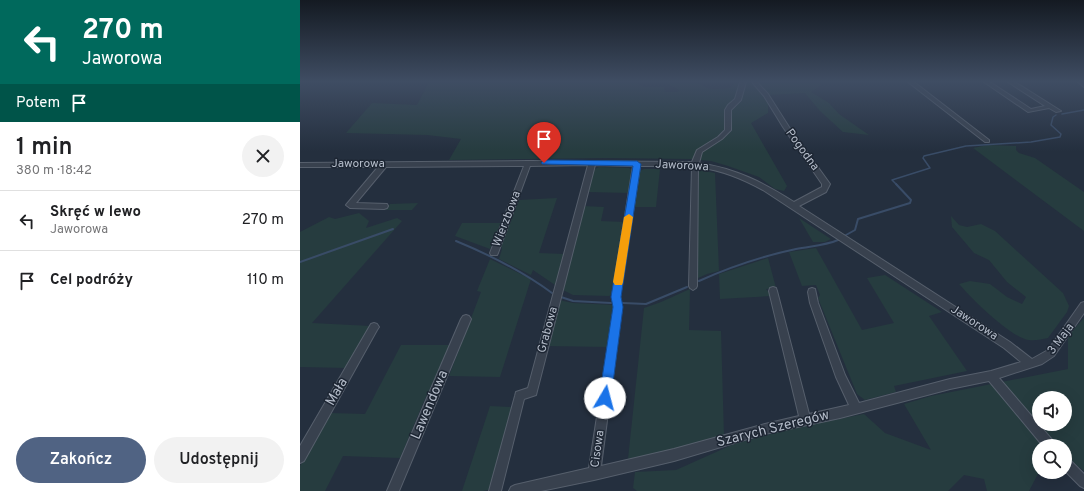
<!DOCTYPE html>
<html lang="pl">
<head>
<meta charset="utf-8">
<style>
	:root { --surface:#fff; --page:#f2f2f2; --text:#202124; --muted:#757577; --line:#e0e0e0; --accent:#506383 }
	body { margin:0; font-family:Overpass,sans-serif; background:var(--page); color:var(--text); height:100vh; display:flex; flex-direction:column; font-size:15px; white-space:nowrap }
	* { box-sizing:border-box; margin:0 }
	p { font-size:13px; color:var(--muted) }
	.icon { flex:none; width:22px; height:22px; fill:none; stroke:currentColor; stroke-width:2; stroke-linecap:round; stroke-linejoin:round }
	.map { position:relative; flex:1; overflow:hidden }
	.panel { display:flex; flex-direction:column; background:var(--surface); width:300px }
	.panel>* { flex:none }
	.top-card { background:#00695c; color:#fff; overflow:hidden }
	.tools { position:absolute; left:732px; top:391px; display:grid; gap:8px }
	.tools a { display:grid; place-items:center; width:40px; height:40px; border-radius:50%; background:var(--surface); box-shadow:0 4px 16px #0002; font-size:20px }
	.pin { position:absolute; display:grid; place-items:center; width:34px; height:34px; color:#fff; margin:-41px -17px; border-radius:50% 50% 50% 0; rotate:-45deg; box-shadow:0 0 4px #0007 }
	.pin .icon { rotate:45deg }
	.me { position:absolute; width:44px; margin:-22px; rotate:8deg; stroke-linejoin:round; filter:drop-shadow(0 0 3px #0008) }
	.turn { display:flex; align-items:center; gap:14px; height:84px; padding:0 16px; font-size:18px }
	.turn .icon { width:52px; height:52px; stroke-width:2.5 }
	.turn b { display:block; font-size:28px; line-height:34px }
	.then { display:flex; align-items:center; height:38px; padding:0 16px; background:#0003; gap:8px; font-size:15px }
	.round { display:grid; place-items:center; flex:none; width:42px; height:42px; border-radius:21px; background:var(--page) }
	.headline { display:flex; align-items:center; justify-content:space-between; height:68px; padding:0 16px }
	h1 { font-size:24px; font-weight:600; line-height:30px }
	.primary-button { display:flex; gap:8px; margin-top:auto; padding:8px 16px }
	.primary-button a { flex:1; height:46px; border-radius:24px; background:var(--accent); color:#fff; font-size:16px; font-weight:600; line-height:46px; text-align:center }
	.primary-button a+a { background:var(--page); color:var(--text) }
	ul { padding:0; list-style:none }
	li { display:flex; align-items:center; gap:12px; height:60px; padding:0 16px; border-top:1px solid var(--line) }
	li div { flex:1 }
	li b { display:block; font-size:15px }
	li em { font-style:normal }
	main { display:flex; flex:1; min-height:0 }
	.map>svg:first-child { display:block }
</style>
</head>
<body>
<main>
<section class="panel">
<div class="top-card">
<div class="turn"><svg class="icon" aria-label="left" viewBox="0 0 24 24"><path d="M17 20v-9H6M10 6l-5 5 5 5"/></svg><div><b>270 m</b>Jaworowa</div></div>
<div class="then">Potem<svg class="icon" aria-label="arrive" viewBox="0 0 24 24"><path d="M6 21V4h12l-3 4 3 4H6"/></svg></div>
</div>
<div class="headline"><div><h1>1 min</h1><p>380 m · 18:42</p></div><a class="round"><svg class="icon" aria-label="close" viewBox="0 0 24 24"><path d="M6 6l12 12M18 6L6 18"/></svg></a></div>
<ul>
<li><svg class="icon" aria-label="left" viewBox="0 0 24 24"><path d="M17 20v-9H6M10 6l-5 5 5 5"/></svg><div><b>Skręć w lewo</b><p>Jaworowa</p></div><em>270 m</em></li>
<li><svg class="icon" aria-label="arrive" viewBox="0 0 24 24"><path d="M6 21V4h12l-3 4 3 4H6"/></svg><div><b>Cel podróży</b></div><em>110 m</em></li>
</ul>
<div class="primary-button"><a>Zakończ</a><a>Udostępnij</a></div>
</section>
<div class="map">
<svg width="784" height="491" viewBox="0 0 784 491">
	<rect width="100%" height="100%" fill="#242f3e"/>
	<!-- green -->
	<g fill="#263c3f" fill-rule="evenodd">
		<polygon points="129,82 338,82 338,84 343,87 364,87 365,92 377,92 379,90 365,82 396,82 407,88 415,89 430,88 435,82 443,82 444,84 449,82 520,82 520,86 511,92 529,103 539,114 569,135 543,132 520,111 505,93 468,95 462,91 468,103 468,113 451,123 487,186 484,191 475,189 459,177 428,166 411,161 391,159 306,158 149,160 161,139 127,135 46,133 72,103 117,105"/>
		<polygon points="688,145 716,146 716,150 719,153 735,158 784,192 784,231 673,148"/>
		<polygon points="299,167 329,168 333,171 330,193 287,192 293,170"/>
		<polygon points="344,169 360,169 356,207 334,207 338,172"/>
		<polygon points="399,170 415,173 419,271 407,274 396,279"/>
		<polygon points="257,198 239,253 264,254 255,285 233,270 231,275 199,259 202,249 201,245 219,200"/>
		<polygon points="118,203 112,210 85,210 90,204"/>
		<polygon points="283,206 304,207 301,221 325,222 313,294 309,296 273,295 261,289"/>
		<polygon points="59,213 69,221 66,228 97,218 102,221 12,323 71,326 47,368 0,367 0,232 29,217 35,219"/>
		<path d="M 651,216 L 659,225 L 667,227 L 681,224 L 695,231 L 763,293 L 769,306 L 767,312 L 748,338 C 742,339 735,341 729,340 C 711,338 671,298 659,284 L 670,281 L 690,284 L 707,297 L 722,304 L 726,297 L 707,282 L 689,260 L 674,253 L 652,227 Z"/>
		<polygon points="499,218 531,239 525,242 513,242"/>
		<polygon points="162,223 201,223 190,249 155,236"/>
		<polygon points="516,248 562,330 594,323 567,278 585,275 642,312 629,316 667,371 594,386 596,392 565,400 557,394 518,298 520,295 516,285 502,286 489,252"/>
		<polygon points="468,258 476,288 466,289 472,296 420,299 419,274"/>
		<polygon points="190,259 231,279 200,377 149,376 181,292 177,291"/>
		<polygon points="390,289 389,330 421,331 424,436 388,447 328,459 344,308 361,302"/>
		<polygon points="259,300 273,303 315,305 308,347 246,346"/>
		<path d="M 784,318 L 784,471 L 765,456 L 765,446 L 739,446 L 739,472 L 729,491 L 687,491 L 684,479 L 664,475 L 648,491 L 337,491 L 333,488 L 335,472 L 376,470 L 434,444 L 494,428 L 564,414 L 585,433 L 631,450 L 604,404 L 631,396 L 768,369 L 768,336 ZM 739,398 L 765,398 L 765,424 L 739,424 Z"/>
		<polygon points="101,345 151,345 124,401 100,458 43,456 25,491 0,491 0,466 30,413 65,414"/>
		<polygon points="190,406 212,407 192,489 183,491 162,491"/>
	</g>
	<g fill="none" stroke-linecap="round" stroke-linejoin="round">
		<!-- stream-far1 -->
		<g stroke="#394c67" stroke-width="1.5">
			<polyline points="762,114 784,110"/>
			<polyline points="597,185 592,180 630,168 623,158 624,156 666,146 731,142 760,137 761,134 751,125 753,117 756,115"/>
		</g>
		<!-- stream -->
		<g stroke="#394c67" stroke-width="2">
			<polyline points="546,235 555,230 558,219 610,203 611,200 596,184"/>
			<path d="M 156,241 C 190,255 222,271 252,293"/>
			<polyline points="0,262 93,229"/>
			<path d="M 399,281 C 430,267 463,256 496,249 C 510,246 524,246 538,240"/>
			<polyline points="261,297 273,301 311,303"/>
			<polyline points="323,303 346,304 387,287"/>
		</g>
		<!-- minor casing -->
		<g stroke="#565f6c" stroke-width="2">
			<g id="minor">
				<path d="M 440,82 L 446,82 L 441,100 L 431,110 L 431,130 L 422,139 L 402,152 L 399,163 C 437,169 462,182 494,202 L 522,187 L 522,184 L 483,127 L 464,96 L 452,82 L 457,82 L 468,94 L 489,127 L 530,184 L 526,192 L 499,206 L 710,342 L 732,359 L 748,350 L 781,303 L 784,302 L 784,313 L 754,356 L 742,364 L 699,378 L 754,442 L 756,446 L 743,446 L 689,381 L 650,389 L 540,418 L 465,434 L 374,461 L 294,480 L 241,491 L 209,491 L 211,487 L 215,485 L 289,468 L 314,307 L 312,297 L 333,166 L 295,165 L 237,391 L 236,395 L 224,399 L 201,491 L 189,491 L 215,396 L 216,392 L 228,388 L 288,165 L 230,166 L 198,253 L 197,255 L 191,255 L 190,253 L 224,166 L 86,167 L 56,203 L 87,204 L 88,206 L 87,208 L 84,209 L 50,208 L 46,205 L 78,167 L 0,167 L 0,163 L 228,161 L 392,162 L 397,150 L 418,137 L 425,130 L 425,110 L 428,105 L 435,99 ZM 340,166 L 392,166 L 389,286 L 390,288 L 393,290 L 396,288 L 397,286 L 398,167 C 423,171 441,178 463,190 L 704,348 L 721,362 L 691,371 L 650,379 L 559,403 L 545,375 L 518,303 L 515,289 L 512,288 L 509,289 L 508,292 L 510,303 L 536,377 L 549,405 L 509,414 L 477,291 L 476,288 L 473,287 L 470,288 L 469,291 L 499,416 L 465,424 L 374,449 L 301,466 L 322,307 L 320,297 Z"/>
				<polygon points="608,82 614,82 689,140 689,142 685,142"/>
				<polygon points="684,82 690,82 731,109 745,106 708,82 715,82 761,111 756,112 749,108 728,112"/>
				<polygon points="778,82 784,82 784,87"/>
				<polygon points="166,315 169,316 171,319 99,491 87,491 161,319 163,316"/>
				<polygon points="74,323 77,324 79,327 77,330 4,461 0,463 0,446 71,324"/>
				<polygon points="765,457 769,459 784,474 784,488 780,486 765,471"/>
			</g>
		</g>
		<!-- minor -->
		<use href="#minor" fill="#38414e" fill-rule="evenodd"/>
	</g>
	<!-- sky -->
	<linearGradient id="sky" x2="0" y2="1"><stop stop-color="#141a22"/><stop offset="0.54" stop-color="#3f4d63"/><stop offset="1" stop-color="#3f4d63" stop-opacity="0"/></linearGradient>
	<rect width="784" height="151" fill="url(#sky)"/>
	<!-- route -->
	<polygon fill="#1a73e8" stroke="#114b97" points="244,160 337,161 341,164 321,297 323,307 311,398 309,402 305,404 301,402 299,398 313,307 311,297 333,166 242,164 241,163"/>
	<!-- slow -->
	<polygon fill="#f59e0b" points="329,214 333,217 323,282 322,285 315,285 313,282 324,217"/>
	<g text-anchor="middle" dominant-baseline="central" stroke-width="3" stroke-linejoin="round" paint-order="stroke">
		<!-- street labels -->
		<g font-size="12" fill="#b4bcc9" stroke="#1d2633">
			<text transform="translate(502 150) rotate(54)">Pogodna</text>
			<text x="58" y="164">Jaworowa</text>
			<text transform="translate(382 166) rotate(3)">Jaworowa</text>
			<text transform="translate(207 219) rotate(-69)">Wierzbowa</text>
			<text transform="translate(674 323) rotate(33)">Jaworowa</text>
			<text transform="translate(248 330) rotate(-75)">Grabowa</text>
			<text transform="translate(761 339) rotate(-53)">3 Maja</text>
			<text transform="translate(298 449) rotate(-82)">Cisowa</text>
		</g>
		<!-- near-street labels -->
		<g font-size="14" fill="#b4bcc9" stroke="#1d2633">
			<text transform="translate(37 392) rotate(-60)">Mała</text>
			<text transform="translate(130 405) rotate(-67)">Lawendowa</text>
			<text transform="translate(473 429) rotate(-14)">Szarych Szeregów</text>
		</g>
	</g>
</svg>
<div class="tools">
<a><svg class="icon" aria-label="sound" viewBox="0 0 24 24"><path d="M4 9h4l5-4v14l-5-4H4zM17 9q2 3 0 6"/></svg></a>
<a><svg class="icon" aria-label="search" viewBox="0 0 24 24"><circle cx="10" cy="10" r="6"/><path d="M15 15l6 6"/></svg></a>
</div>
<div class="pin" style="left:244px;top:163px;background:#d93025"><svg class="icon" aria-label="arrive" viewBox="0 0 24 24"><path d="M6 21V4h12l-3 4 3 4H6"/></svg></div>
<svg class="me" style="left:305px;top:398px" viewBox="-20 -20 40 40"><circle r="19" fill="#fff"/><path d="M0-13L10 11 0 6-10 11z" fill="#1a73e8"/></svg>
</div>
</main>
</body>
</html>
